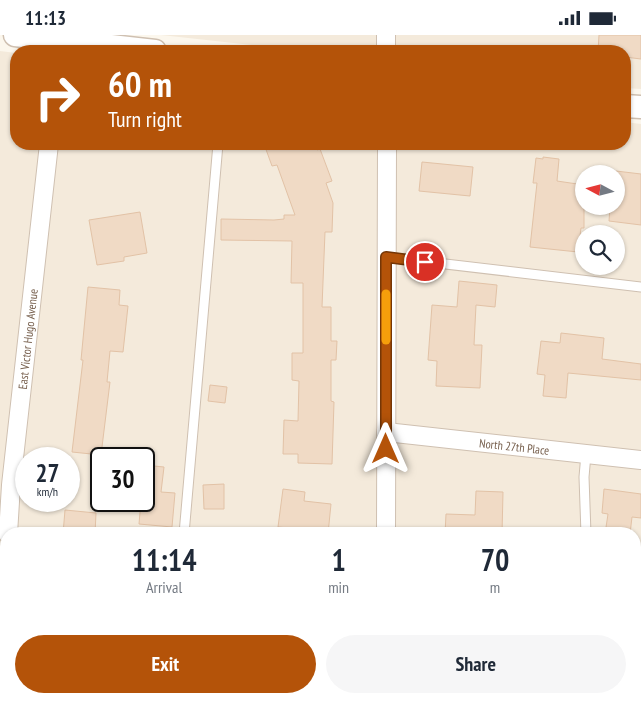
<!DOCTYPE html>
<html lang="en">
<head>
<meta charset="utf-8">
<style>
	:root { --surface:#fff; --page:#f6f6f7; --text:#1f2937; --muted:#747a83; --accent:#b45309 }
	body { margin:0; font-family:"PT Sans Narrow",sans-serif; background:var(--page); color:var(--text); height:100vh; display:flex; flex-direction:column; font-size:19px; white-space:nowrap }
	* { box-sizing:border-box; margin:0 }
	p { font-size:16px; color:var(--muted) }
	.icon { flex:none; width:28px; height:28px; fill:none; stroke:currentColor; stroke-width:2; stroke-linecap:round; stroke-linejoin:round }
	.map { position:relative; flex:1; overflow:hidden }
	.panel { position:absolute; left:0px; top:492px; width:641px; height:176px; display:flex; flex-direction:column; background:var(--surface); border-radius:20px 20px 0 0; box-shadow:0 1px 4px #0004 }
	.panel>* { flex:none }
	.guide { position:absolute; left:10px; top:10px; width:621px; height:105px; border-radius:20px; box-shadow:0 1px 4px #0004; background:#b45309; color:#fff; overflow:hidden }
	.needle { width:32px; rotate:277deg }
	.controls { position:absolute; left:575px; top:130px; display:grid; gap:10px }
	.controls a { display:grid; place-items:center; width:50px; height:50px; border-radius:50%; background:var(--surface); box-shadow:0 1px 4px #0004; font-size:25px }
	.speed { position:absolute; left:15px; top:412px; display:flex; gap:10px; font-size:25px; font-weight:700; text-align:center }
	.speed>* { display:grid; place-content:center; width:65px; height:65px; border-radius:50%; background:var(--surface); box-shadow:0 1px 4px #0004; line-height:1 }
	.speed small { font-size:12px; font-weight:400 }
	.speed .limit { border:2px solid #111; border-radius:8px; background:#fff; color:#111 }
	.pin { position:absolute; display:grid; place-items:center; width:42px; height:42px; color:#fff; margin:-21px; border:2px solid #fff; border-radius:50%; box-shadow:0 1px 5px #0007 }
	.me { position:absolute; width:55px; margin:-28px; rotate:0deg; stroke-linejoin:round; filter:drop-shadow(0 0 4px #0008) }
	.turn { display:flex; align-items:center; gap:18px; height:105px; padding:0 15px; font-size:22px }
	.turn .icon { width:65px; height:65px; stroke-width:2.5 }
	.turn b { display:block; font-size:35px; line-height:42px }
	.eta { display:flex; justify-content:space-evenly; align-items:center; height:85px; text-align:center }
	.eta b { font-size:30px; font-weight:800; line-height:35px }
	.action { display:flex; gap:10px; margin-top:auto; padding:10px 15px }
	.action a { flex:1; height:58px; border-radius:30px; background:var(--accent); color:#fff; font-size:20px; font-weight:800; line-height:58px; text-align:center }
	.action a+a { background:var(--page); color:var(--text) }
	.status { display:flex; justify-content:space-between; align-items:center; height:35px; padding:0 25px; background:var(--surface); direction:ltr }
	.status svg { height:14px; fill:currentColor }
	.map>svg:first-child { display:block }
</style>
</head>
<body>
<div class="status"><b>11:13</b><svg viewBox="0 0 49 12"><path d="M0 12V9h3v3zM5 12V6h3v6zM10 12V3h3v9zM15 12V0h3v12zM26 1h20v11H26zM47 4h2v5h-2z"/></svg></div>
<div class="map">
<svg width="641" height="668" viewBox="0 0 641 668">
	<rect width="100%" height="100%" fill="#fcf7ed"/>
	<!-- residential -->
	<g fill="#f4eadb" fill-rule="evenodd">
		<polygon points="161,0 641,0 641,54 625,53 625,16 305,16"/>
		<path d="M 0,16 L 16,18 L 16,109 L 625,109 L 625,87 L 641,89 L 641,668 L 0,668 ZM 584,139 L 616,139 L 616,171 L 584,171 ZM 584,199 L 616,199 L 616,231 L 584,231 ZM 26,424 L 69,424 L 69,466 L 26,466 ZM 101,424 L 144,424 L 144,466 L 101,466 ZM 6,499 L 635,499 L 635,662 L 6,662 Z"/>
	</g>
	<!-- building -->
	<g fill="#f0dac5" stroke="#e2c2a6">
		<polygon points="599,0 641,0 641,24 625,22 625,16 598,16"/>
		<polygon points="264,109 308,109 310,114 316,112 317,115 320,114 332,146 326,148 333,168 332,197 325,197 322,272 331,272 331,306 337,306 336,325 331,325 331,366 334,367 332,429 298,428 298,419 283,419 284,385 298,386 299,346 292,345 292,318 303,318 303,248 291,248 292,206 221,205 221,184 274,185 284,184 284,180 295,180 277,130 272,131"/>
		<polygon points="543,122 559,124 557,146 584,150 584,193 581,193 578,217 530,212 537,148 533,148 536,123 543,124"/>
		<polygon points="422,127 473,132 470,161 419,156"/>
		<polygon points="616,136 641,139 641,190 609,186 610,171 616,171"/>
		<polygon points="140,177 147,218 124,222 124,226 97,230 89,185"/>
		<polygon points="459,246 497,250 495,272 476,270 474,310 482,310 480,353 436,351 437,326 428,325 432,270 457,272"/>
		<polygon points="88,252 120,255 119,270 128,271 123,317 110,316 107,347 110,347 101,420 72,417 83,325 81,325"/>
		<polygon points="561,298 604,303 602,324 641,329 641,345 568,338 566,363 543,361 545,340 537,339 541,306 560,308"/>
		<polygon points="210,350 227,352 225,368 208,366"/>
		<polygon points="144,430 164,432 161,457 175,458 172,492 139,489 141,466 144,466"/>
		<polygon points="224,449 224,474 204,474 203,450"/>
		<polygon points="283,454 305,457 304,466 331,469 328,499 287,499 288,493 278,492"/>
		<polygon points="604,454 641,459 641,483 632,482 630,499 605,499 608,479 602,478"/>
		<polygon points="476,456 503,457 502,499 445,499 446,479 475,480"/>
		<polygon points="65,475 96,478 95,499 63,499"/>
	</g>
	<g fill="none" stroke-linecap="round" stroke-linejoin="round">
		<!-- service casing -->
		<g stroke="#cfc0b1" stroke-width="11">
			<g id="service">
				<polyline points="386,222 641,252"/>
				<polyline points="586,419 584,442 586,499"/>
				<polyline points="184,499 218,109"/>
				<polyline points="194,662 195,668"/>
				<polyline points="591,662 591,668"/>
			</g>
		</g>
		<!-- minor casing -->
		<g stroke="#cfc0b1" stroke-width="20">
			<g id="minor">
				<polyline points="386,0 386,16"/>
				<path id="s1" d="M 386,397 L 641,425"/>
				<path id="s2" d="M 8,499 L 11,450 L 49,109"/>
				<polyline points="386,499 387,109"/>
				<polyline points="12,662 12,668"/>
				<polyline points="385,668 385,662"/>
			</g>
		</g>
		<!-- tertiary casing -->
		<g stroke="#cfc0b1" stroke-width="25">
			<g id="tertiary">
				<polyline points="15,0 155,16"/>
				<polyline points="625,71 641,72"/>
			</g>
		</g>
		<!-- service -->
		<use href="#service" stroke="#fff" stroke-width="9"/>
		<!-- minor -->
		<use href="#minor" stroke="#fff" stroke-width="18"/>
		<!-- tertiary -->
		<use href="#tertiary" stroke="#fff" stroke-width="22"/>
	</g>
	<g fill="none" stroke-linecap="round" stroke-linejoin="round">
		<!-- route casing -->
		<g stroke="#753606" stroke-width="12">
			<polyline id="route" points="386,414 386,222 425,227"/>
		</g>
		<!-- route -->
		<use href="#route" stroke="#b45309" stroke-width="9"/>
		<!-- slow -->
		<polyline stroke="#f59e0b" stroke-width="9" points="386,259 386,305"/>
	</g>
	<g text-anchor="middle" dominant-baseline="central" stroke-width="5" stroke-linejoin="round" paint-order="stroke">
		<!-- street labels -->
		<g font-size="12" fill="#78614f" stroke="#fefbf4">
			<text stroke="none"><textPath href="#s2" startOffset="196">East Victor Hugo Avenue</textPath></text>
			<text stroke="none"><textPath href="#s1" startOffset="129">North 27th Place</textPath></text>
		</g>
	</g>
</svg>
<div class="controls">
<a><svg class="needle" viewBox="-14 -14 28 28"><path d="M0-13l5 13h-10z" fill="#e53935"/><path d="M0 13l5-13h-10z" fill="#747a83"/></svg></a>
<a><svg class="icon" aria-label="search" viewBox="0 0 24 24"><circle cx="10" cy="10" r="6"/><path d="M15 15l6 6"/></svg></a>
</div>
<div class="speed"><div>27<small>km/h</small></div><div class="limit">30</div></div>
<div class="pin" style="left:425px;top:227px;background:#d93025"><svg class="icon" aria-label="arrive" viewBox="0 0 24 24"><path d="M6 21V4h12l-3 4 3 4H6"/></svg></div>
<svg class="me" style="left:386px;top:414px" viewBox="-20 -20 40 40"><path d="M0-17L14 15 0 8-14 15z" fill="#b45309" stroke="#fff" stroke-width="4"/></svg>
<div class="guide">
<div class="turn"><svg class="icon" aria-label="right" viewBox="0 0 24 24"><path d="M7 20v-9h11M14 6l5 5-5 5"/></svg><div><b>60 m</b>Turn right</div></div>
</div>
<section class="panel">
<div class="eta">
<div><b>11:14</b><p>Arrival</p></div>
<div><b>1</b><p>min</p></div>
<div><b>70</b><p>m</p></div>
</div>
<div class="action"><a>Exit</a><a>Share</a></div>
</section>
</div>
</body>
</html>
